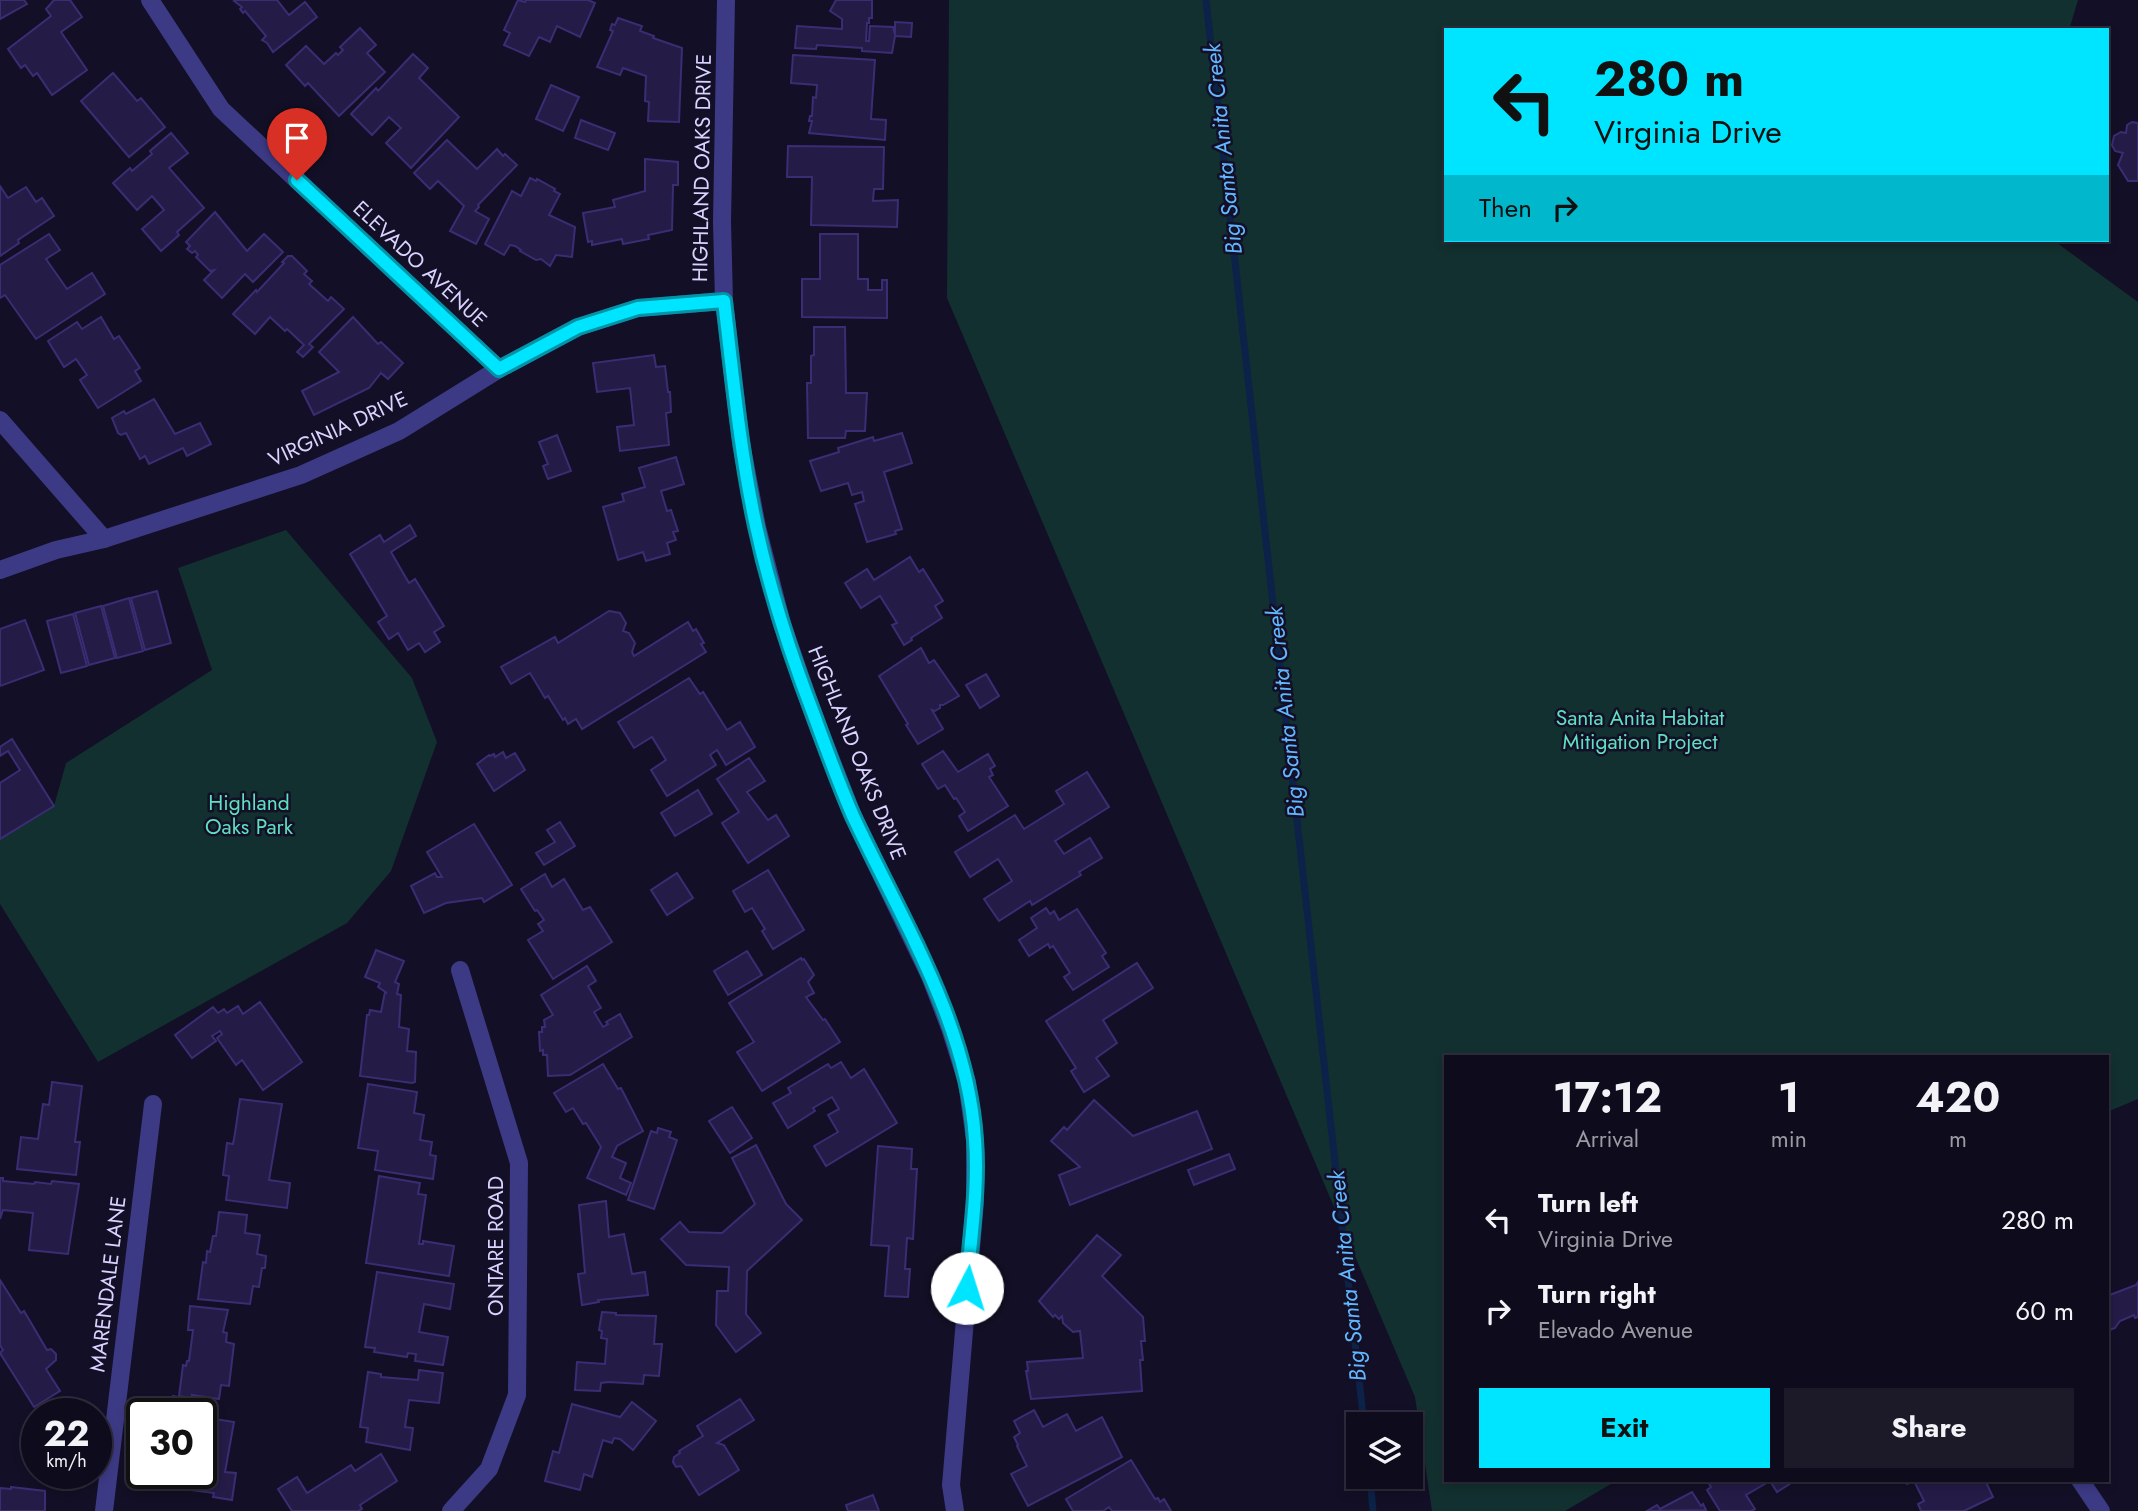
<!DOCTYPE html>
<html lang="en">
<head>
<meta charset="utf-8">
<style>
	:root { --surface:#0e0b1c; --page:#1c1929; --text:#f1f3f6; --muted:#9b9ba3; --line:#2e2b3b; --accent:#00e5ff }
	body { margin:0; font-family:Jost,sans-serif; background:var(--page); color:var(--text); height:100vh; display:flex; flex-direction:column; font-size:26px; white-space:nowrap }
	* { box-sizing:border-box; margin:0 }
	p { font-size:23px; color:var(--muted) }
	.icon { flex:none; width:38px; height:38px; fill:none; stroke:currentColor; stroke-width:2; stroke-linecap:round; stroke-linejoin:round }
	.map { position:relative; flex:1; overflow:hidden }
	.panel { position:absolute; left:1444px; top:1055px; width:665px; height:427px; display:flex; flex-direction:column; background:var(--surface); border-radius:0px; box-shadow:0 4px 10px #0003,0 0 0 2px var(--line) }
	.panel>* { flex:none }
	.top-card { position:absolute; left:1444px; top:28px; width:665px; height:214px; border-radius:0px; box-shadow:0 4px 10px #0003,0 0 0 2px var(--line); background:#00e5ff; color:#111; overflow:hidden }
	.tools { position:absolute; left:1346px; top:1412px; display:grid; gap:14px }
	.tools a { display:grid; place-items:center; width:77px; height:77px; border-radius:0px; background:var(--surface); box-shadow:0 4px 10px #0003,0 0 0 2px var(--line); font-size:35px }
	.speed { position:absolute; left:21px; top:1398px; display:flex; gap:14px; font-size:35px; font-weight:700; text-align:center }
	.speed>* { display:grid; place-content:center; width:91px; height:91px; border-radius:50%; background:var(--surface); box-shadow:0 4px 10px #0003,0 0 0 2px var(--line); line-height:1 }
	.speed small { font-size:18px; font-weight:400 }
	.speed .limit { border:4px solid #111; border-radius:10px; background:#fff; color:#111 }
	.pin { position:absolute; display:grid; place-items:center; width:60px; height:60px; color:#fff; margin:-72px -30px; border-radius:50% 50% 50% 0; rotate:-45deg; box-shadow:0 0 7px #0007 }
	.pin .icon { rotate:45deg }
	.me { position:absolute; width:77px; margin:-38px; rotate:5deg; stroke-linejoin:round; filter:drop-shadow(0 0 5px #0008) }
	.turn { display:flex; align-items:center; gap:24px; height:147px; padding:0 35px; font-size:32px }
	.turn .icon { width:91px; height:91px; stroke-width:2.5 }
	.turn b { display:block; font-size:49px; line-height:60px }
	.then { display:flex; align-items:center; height:66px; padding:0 35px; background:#0003; gap:14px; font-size:26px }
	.eta { display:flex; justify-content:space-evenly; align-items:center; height:119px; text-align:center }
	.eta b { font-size:42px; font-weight:700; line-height:49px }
	.cta { display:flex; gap:14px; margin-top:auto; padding:14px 35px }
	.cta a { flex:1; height:80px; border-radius:0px; background:var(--accent); color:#111; font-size:28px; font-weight:700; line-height:80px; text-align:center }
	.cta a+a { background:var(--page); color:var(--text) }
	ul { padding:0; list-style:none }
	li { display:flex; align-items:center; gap:21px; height:91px; padding:0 35px }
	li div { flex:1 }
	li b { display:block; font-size:26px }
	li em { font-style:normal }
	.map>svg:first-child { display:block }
</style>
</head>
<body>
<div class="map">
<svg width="2138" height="1511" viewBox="0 0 2138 1511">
	<rect width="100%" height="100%" fill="#130f26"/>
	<!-- green -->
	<g fill="#12302f">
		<polygon points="949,0 2078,0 2069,30 1446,30 1446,240 2053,240 2138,302 2138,1099 2107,1112 2107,1057 1446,1057 1446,1480 1616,1481 1565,1511 1432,1511 1415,1397 947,298"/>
		<polygon points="286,530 412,678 437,742 391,871 347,923 98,1062 0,904 0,839 54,806 66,763 212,670 178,568"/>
	</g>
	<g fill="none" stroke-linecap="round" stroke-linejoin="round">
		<!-- stream -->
		<g stroke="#0c2248" stroke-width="7">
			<polyline points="1206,0 1364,1424"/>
			<polyline points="1370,1477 1373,1511"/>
		</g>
	</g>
	<!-- building -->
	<g fill="#241b47" stroke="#3b2d73" stroke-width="2">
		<polygon points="0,0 24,0 27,4 0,19"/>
		<polygon points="54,0 70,0 82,17 61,32 87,70 52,95 37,73 33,76 25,65 21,68 8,49 51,16 46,9"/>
		<polygon points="236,0 277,0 289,15 305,2 317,17 273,52 267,43 262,40 266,36 245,11 243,13 240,9 242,7 234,1"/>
		<polygon points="518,0 525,2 526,0 588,0 595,3 580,37 557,26 550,42 539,37 529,56 504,45 510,33 504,30"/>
		<polygon points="836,0 872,0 872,18 869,18 869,23 867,23 866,41 869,41 870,26 893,27 895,35 895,22 912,23 911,37 895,36 892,53 862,51 862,48 817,45 816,49 795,48 797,26 842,29 842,19 830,11"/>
		<polygon points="618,18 642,26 640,31 654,36 653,38 682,48 679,122 648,121 649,102 645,101 646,76 623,68 620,75 597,67 613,31 610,30 612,24 615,25"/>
		<polygon points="360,28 376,45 367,53 385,72 339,116 308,83 305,86 286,65 306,46 324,64 336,53 338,55 343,50 340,47"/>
		<polygon points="413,54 428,68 419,78 459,117 411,168 386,143 401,128 389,117 372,135 351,114 376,88 378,91"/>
		<polygon points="793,55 875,60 871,119 886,120 885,140 809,133 812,121 809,121 810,116 812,116 813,97 816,98 817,85 791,83"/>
		<polygon points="113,73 137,101 141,98 165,127 129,157 81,101"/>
		<polygon points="551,85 579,97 563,131 536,119"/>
		<polygon points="581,120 615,133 608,150 575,138"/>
		<polygon points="2132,122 2138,123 2138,181 2128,181 2118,165 2123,153 2115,151 2112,145 2114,136 2121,132 2126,133 2127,125"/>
		<polygon points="171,133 188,153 169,168 204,208 177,232 179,235 161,251 142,229 164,210 152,196 137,210 113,183 130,168 132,171 152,154 150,151"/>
		<polygon points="447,140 477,169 497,149 503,156 505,154 517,165 478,205 479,207 475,211 489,219 476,244 450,231 464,206 438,181 430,189 414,173"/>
		<polygon points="788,146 884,147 883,189 874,189 873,201 898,200 897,227 811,225 812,177 787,177"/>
		<polygon points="645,159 678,162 678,185 673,185 672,230 648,235 649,239 623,244 622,239 592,245 592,241 588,242 583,213 615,207 613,200 645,191"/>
		<polygon points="530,178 536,181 537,179 555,189 554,191 560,194 549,215 575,227 572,257 556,255 550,266 541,259 536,260 520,251 521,250 515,246 510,245 504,255 485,244 512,191 521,196"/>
		<polygon points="0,186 8,198 26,187 36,202 42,198 54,216 18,240 19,243 0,256"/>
		<polygon points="215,212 247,251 264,234 283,252 253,282 245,274 222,298 204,280 214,270 210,271 196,257 198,255 195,251 192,253 187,249 190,246 186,242"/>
		<polygon points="49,234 60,250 46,259 67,289 92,273 105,294 36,339 5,295 0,298 0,265"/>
		<polygon points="820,234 858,234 858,279 868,279 868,290 882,290 882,280 887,280 887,318 802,317 802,279 820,279"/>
		<polygon points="288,256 292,256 307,271 304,274 312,281 309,284 328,301 331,297 344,309 309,344 313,347 303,357 297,352 304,345 287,329 285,331 270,317 255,334 233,314 256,290 257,292 284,263 282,262"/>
		<polygon points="101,317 114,339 119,336 140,368 135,371 141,381 98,408 80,380 87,375 76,359 64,367 48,341 77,322 82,329"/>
		<polygon points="353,317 378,344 381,342 403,363 388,379 381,373 369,388 314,415 302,391 339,372 319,352"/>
		<polygon points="814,327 845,327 846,393 867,393 865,431 846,431 845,438 808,438 807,383 811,383 811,356 814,355"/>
		<polygon points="654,355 656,367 665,366 668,392 670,392 671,412 666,413 669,445 620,451 617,427 634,425 630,388 597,392 593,363"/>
		<polygon points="154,399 175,434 200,423 211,444 187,456 183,448 149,464 145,456 140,459 126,433 121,435 118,433 112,418 124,411 126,414"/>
		<polygon points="902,433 912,463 884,472 902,529 895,531 896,534 867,542 855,504 864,501 862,492 852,495 848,483 821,491 810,461 839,452 838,448 873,437 874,441"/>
		<polygon points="557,435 571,471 548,479 543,466 548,464 539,442"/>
		<polygon points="676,457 684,484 661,491 667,511 671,510 678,531 673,532 676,540 667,543 670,554 646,561 643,552 618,560 603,507 624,501 622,494 645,487 639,468"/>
		<polygon points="410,525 416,536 391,552 409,583 415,579 444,626 434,632 440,642 425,652 419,643 408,650 398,633 389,639 378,622 387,616 350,554 380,535 384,542"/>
		<polygon points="910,557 919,572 923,569 943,601 935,606 942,618 911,638 912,640 904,645 892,625 897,623 880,596 861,608 845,583 867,569 874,580"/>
		<polygon points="157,591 171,643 145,650 131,598"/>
		<polygon points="129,598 143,651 117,658 103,606"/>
		<polygon points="101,606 115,658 89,665 75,613"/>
		<polygon points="609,611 620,613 626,623 623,631 629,633 635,643 632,652 634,656 688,622 693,631 696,629 704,643 701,644 706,652 582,729 576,719 568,724 565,718 563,720 548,696 545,698 530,673 511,684 501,667 555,637 558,643"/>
		<polygon points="73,614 87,666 61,673 47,621"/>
		<polygon points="25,620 44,670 0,686 0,629"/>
		<polygon points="921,648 929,663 934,660 959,696 943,705 940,705 940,708 935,711 932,710 943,729 918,744 906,725 908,724 879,676"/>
		<polygon points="986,674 999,696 980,708 966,685"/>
		<polygon points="689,678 700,694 703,692 727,730 740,722 755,747 726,765 717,750 710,755 716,765 667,796 651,770 666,760 652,737 634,748 618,722"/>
		<polygon points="12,739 54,806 0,839 0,783 20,770 8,751 0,756 0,747"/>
		<polygon points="943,751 958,772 988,754 995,766 990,769 993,775 989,777 1008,806 968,831 959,816 965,812 956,798 954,799 945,785 938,789 922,764"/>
		<polygon points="503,752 506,758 515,753 525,770 494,791 477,764 489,755 490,756 494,754 495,757"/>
		<polygon points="749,758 765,781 747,792 768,820 776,815 789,836 748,863 722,823 739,812 717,779"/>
		<polygon points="1087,772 1109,807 1055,841 1064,854 1090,838 1102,858 1079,872 1081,875 1032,905 1030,901 999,921 984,899 1012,881 998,859 970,877 955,852 1015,815 1024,829 1064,804 1056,791"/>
		<polygon points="698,790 712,814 675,836 661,813"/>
		<polygon points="560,822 575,846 544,865 536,853 555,842 547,830"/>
		<polygon points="474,824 512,885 484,902 482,898 446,903 424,913 411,886 435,873 437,877 442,877 427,852"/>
		<polygon points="768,870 804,930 773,949 762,931 765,929 752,908 745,912 733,891"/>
		<polygon points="677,873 693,898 667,915 651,890"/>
		<polygon points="545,874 552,887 564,879 583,910 590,907 612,942 553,979 528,940 543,931 538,924 544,920 537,910 535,911 521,889"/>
		<polygon points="1046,908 1050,914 1054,911 1059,920 1077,909 1106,953 1102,956 1109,967 1073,990 1064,977 1070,973 1053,946 1050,948 1048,944 1029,956 1019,940 1037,928 1031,918"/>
		<polygon points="376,950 404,961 395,982 399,984 397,994 401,995 399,1027 409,1029 407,1051 416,1052 415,1082 412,1083 360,1076 367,1015 369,1015 370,1010 381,1012 385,992 387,993 378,987 380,983 365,977"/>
		<polygon points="747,951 762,975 728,995 714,971"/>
		<polygon points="801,958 802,960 804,959 814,975 808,982 814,993 806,997 823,1020 825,1019 840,1042 762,1091 737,1052 754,1042 729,1003"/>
		<polygon points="1137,963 1153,988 1103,1020 1117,1043 1096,1058 1109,1076 1084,1092 1071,1071 1076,1068 1046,1021"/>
		<polygon points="587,966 596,981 588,986 601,1008 594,1012 603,1027 608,1024 606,1022 620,1014 632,1037 570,1075 548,1076 547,1055 543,1055 543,1050 540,1051 539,1032 542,1032 542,1027 545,1027 544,1020 553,1015 541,995"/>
		<polygon points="260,1002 302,1062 263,1090 242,1060 236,1065 217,1038 222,1034 220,1031 212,1036 216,1041 192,1058 175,1035 213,1007 218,1013 224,1009 227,1013 238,1006 243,1014"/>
		<polygon points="841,1062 851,1078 864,1069 897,1123 826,1166 814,1146 838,1132 828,1115 839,1109 832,1097 813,1108 815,1111 788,1128 773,1103 791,1093 788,1088 828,1064 831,1068"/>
		<polygon points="603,1064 618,1089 621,1088 643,1131 617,1146 612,1157 626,1163 620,1178 631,1183 626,1195 587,1178 601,1147 586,1123 583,1124 573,1108 566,1112 554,1093"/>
		<polygon points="52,1082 82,1086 75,1142 80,1142 76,1175 17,1169 21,1137 38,1139 43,1104 49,1105"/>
		<polygon points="368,1084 417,1092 414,1113 424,1115 420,1140 432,1142 430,1155 436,1156 433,1179 375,1170 378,1151 358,1148"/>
		<polygon points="240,1099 282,1104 269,1180 290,1183 287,1208 226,1200 229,1176 223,1175 227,1143 233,1144 235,1133"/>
		<polygon points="1094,1100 1133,1136 1197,1111 1212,1149 1070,1205 1059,1175 1080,1167 1051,1141 1064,1127 1067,1130"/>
		<polygon points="732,1107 752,1138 730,1153 709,1121"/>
		<polygon points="658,1128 671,1132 669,1137 677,1140 654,1209 628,1200 651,1131 657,1133"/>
		<polygon points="756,1145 786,1204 802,1220 747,1271 746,1314 761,1333 736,1352 716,1325 717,1291 728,1291 729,1267 686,1265 661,1239 680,1222 689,1232 722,1233 755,1204 732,1158"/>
		<polygon points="878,1146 912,1149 911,1169 917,1169 913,1239 907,1238 905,1269 910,1269 908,1297 885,1296 889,1246 871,1245"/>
		<polygon points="1229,1154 1235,1169 1194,1185 1188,1170"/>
		<polygon points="379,1176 420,1183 418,1194 426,1195 419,1244 423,1244 423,1241 454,1246 449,1276 366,1263"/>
		<polygon points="0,1178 3,1178 3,1181 34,1184 35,1182 51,1184 52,1181 79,1184 68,1254 29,1250 33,1213 3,1210 0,1219"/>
		<polygon points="606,1201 609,1237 624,1234 632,1274 645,1272 648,1295 598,1300 599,1302 582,1305 578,1274 585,1273 579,1205"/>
		<polygon points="219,1212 247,1215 245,1233 260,1235 257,1254 266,1256 265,1268 262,1268 259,1287 253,1286 250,1304 198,1299 203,1262 206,1263 207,1251 210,1252 213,1236 216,1236"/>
		<polygon points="1097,1235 1121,1255 1102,1276 1143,1317 1145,1341 1141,1341 1143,1360 1140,1360 1142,1391 1031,1399 1026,1371 1028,1371 1027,1362 1083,1358 1080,1331 1073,1332 1063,1323 1062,1316 1059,1319 1055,1315 1053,1317 1039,1301"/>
		<polygon points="377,1272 454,1284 450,1309 424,1304 419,1332 448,1337 443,1365 415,1361 416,1354 408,1353 407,1357 374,1352 375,1348 365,1347"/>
		<polygon points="0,1280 21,1313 24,1311 47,1350 51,1349 56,1354 56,1360 46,1369 60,1391 34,1407 0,1353 3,1350 0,1345"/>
		<polygon points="2138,1282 2138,1317 2135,1318 2134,1315 2120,1321 2115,1328 2107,1331 2107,1296 2136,1285"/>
		<polygon points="190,1306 228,1310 223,1332 227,1333 226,1342 234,1344 229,1386 221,1385 219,1399 192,1395 192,1398 179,1396 183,1365 186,1366 187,1361 189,1361 193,1330 188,1330"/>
		<polygon points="602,1312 616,1313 616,1315 656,1316 654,1344 662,1344 659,1376 644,1375 643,1384 608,1382 601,1383 600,1391 575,1390 577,1362 605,1364 607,1339 601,1338 602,1331 599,1330"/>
		<polygon points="419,1370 443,1373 439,1403 409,1400 405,1427 413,1428 410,1450 366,1442 368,1428 360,1427 368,1372 381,1374 381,1377 418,1380"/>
		<polygon points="173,1396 200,1401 199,1413 202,1413 202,1417 234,1422 225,1472 236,1473 232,1500 213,1497 214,1493 175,1488 177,1474 175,1474 201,1474 201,1414 170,1414"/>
		<polygon points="740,1399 754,1420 717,1443 724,1445 739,1470 699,1495 681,1466 676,1467 673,1462 674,1457 680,1453 679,1451 703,1436 697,1426"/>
		<polygon points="632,1402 656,1421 633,1450 620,1439 614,1438 612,1443 603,1440 592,1477 584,1474 580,1490 545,1481 553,1451 559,1453 572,1404 620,1417"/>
		<polygon points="1034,1410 1043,1427 1067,1414 1076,1431 1102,1417 1122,1457 1028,1506 1011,1474 1027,1466 1017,1446 1018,1445 1014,1437 1020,1433 1014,1421"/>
		<polygon points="381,1454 397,1481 360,1505 362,1509 358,1511 292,1511 278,1489 297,1477 307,1493 351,1465 355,1471"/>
		<polygon points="1131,1460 1155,1499 1158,1498 1160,1502 1164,1499 1171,1511 1112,1511 1109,1507 1103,1511 1073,1511 1066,1499"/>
		<polygon points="1707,1480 1796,1480 1777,1492 1770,1481 1746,1495 1755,1509 1751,1511 1720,1511 1707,1490 1711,1487"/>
		<polygon points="1905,1480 1985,1480 1993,1497 1964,1511 1921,1511 1918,1504 1924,1501 1914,1481 1907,1484"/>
		<polygon points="11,1487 45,1491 45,1511 0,1511 0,1488 11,1489"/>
		<polygon points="1692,1492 1701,1506 1703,1504 1706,1510 1647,1511 1657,1505 1660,1509"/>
		<polygon points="873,1495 879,1511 848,1511 846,1505"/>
	</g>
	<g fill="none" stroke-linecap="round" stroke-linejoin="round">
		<!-- street -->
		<g stroke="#3d3a85" stroke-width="18">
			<polyline points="150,0 221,109 499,369"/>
			<polyline points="726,0 722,222 724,301 741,443 757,527 782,624 814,716 852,814 930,976 950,1028 967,1082 975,1140 975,1201 951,1485 955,1511"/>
			<polyline points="0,420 104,539"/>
			<polyline points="0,570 56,550 104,539 301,475 399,431 499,369 578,327 638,308 724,301"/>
			<polyline points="2080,1480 2101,1511"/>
			<polyline points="104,1511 153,1104"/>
			<polyline points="451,1511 489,1469 517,1395 519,1163 460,970"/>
		</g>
	</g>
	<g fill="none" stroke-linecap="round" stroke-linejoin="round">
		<!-- route casing -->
		<g stroke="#0095a6" stroke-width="18">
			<path id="route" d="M 297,180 L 499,369 L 578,327 L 638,308 L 724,301 C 733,376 740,452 756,526 C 770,591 791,656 815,718 C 827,751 839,784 853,816 C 901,919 968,1024 975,1140 C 979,1190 970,1239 967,1288"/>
		</g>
		<!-- route -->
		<use href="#route" stroke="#00e5ff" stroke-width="12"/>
	</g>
	<g text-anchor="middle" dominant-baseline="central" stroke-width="5" stroke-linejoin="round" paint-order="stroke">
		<!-- street labels -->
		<g font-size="21" fill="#d9d4ff" stroke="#130f26">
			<text transform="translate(702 168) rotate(-89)">HIGHLAND OAKS DRIVE</text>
			<text transform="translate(420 264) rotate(43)">ELEVADO AVENUE</text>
			<text transform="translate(338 429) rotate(-25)">VIRGINIA DRIVE</text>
			<text transform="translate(857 753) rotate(68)">HIGHLAND OAKS DRIVE</text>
			<text transform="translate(496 1246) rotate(-90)">ONTARE ROAD</text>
			<text transform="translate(108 1284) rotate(-83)">MARENDALE LANE</text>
		</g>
		<!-- park labels -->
		<g font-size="21" fill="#5fe0c0" stroke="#130f26">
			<text x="1640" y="718">Santa Anita Habitat<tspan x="1640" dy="24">Mitigation Project</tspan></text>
			<text x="249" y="803">Highland<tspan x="249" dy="24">Oaks Park</tspan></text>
		</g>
		<!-- water labels -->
		<g font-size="23" font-style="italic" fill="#62b6ff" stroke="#130f26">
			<text transform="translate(1223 149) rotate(-96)">Big Santa Anita Creek</text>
			<text transform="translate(1285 712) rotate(-96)">Big Santa Anita Creek</text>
			<text transform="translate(1347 1276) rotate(-96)">Big Santa Anita Creek</text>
		</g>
	</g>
</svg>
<div class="tools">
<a><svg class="icon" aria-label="layers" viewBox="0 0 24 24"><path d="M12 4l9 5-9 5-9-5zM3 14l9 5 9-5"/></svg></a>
</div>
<div class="speed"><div>22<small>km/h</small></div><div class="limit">30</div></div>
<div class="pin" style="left:297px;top:180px;background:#d93025"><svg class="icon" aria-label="arrive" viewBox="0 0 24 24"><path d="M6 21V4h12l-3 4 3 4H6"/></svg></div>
<svg class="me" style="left:967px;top:1288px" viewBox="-20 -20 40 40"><circle r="19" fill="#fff"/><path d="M0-13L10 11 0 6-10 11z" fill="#00e5ff"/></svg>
<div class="top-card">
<div class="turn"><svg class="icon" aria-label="left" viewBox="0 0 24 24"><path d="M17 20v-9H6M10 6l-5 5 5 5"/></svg><div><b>280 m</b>Virginia Drive</div></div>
<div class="then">Then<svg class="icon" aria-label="right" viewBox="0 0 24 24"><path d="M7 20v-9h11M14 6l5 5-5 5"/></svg></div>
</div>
<section class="panel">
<div class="eta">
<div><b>17:12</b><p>Arrival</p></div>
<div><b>1</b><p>min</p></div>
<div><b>420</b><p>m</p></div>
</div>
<ul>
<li><svg class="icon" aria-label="left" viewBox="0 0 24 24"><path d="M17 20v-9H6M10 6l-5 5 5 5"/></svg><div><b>Turn left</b><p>Virginia Drive</p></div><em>280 m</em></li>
<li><svg class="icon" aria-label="right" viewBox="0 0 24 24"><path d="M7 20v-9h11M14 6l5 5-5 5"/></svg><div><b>Turn right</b><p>Elevado Avenue</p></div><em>60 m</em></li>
</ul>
<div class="cta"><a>Exit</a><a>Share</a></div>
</section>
</div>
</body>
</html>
